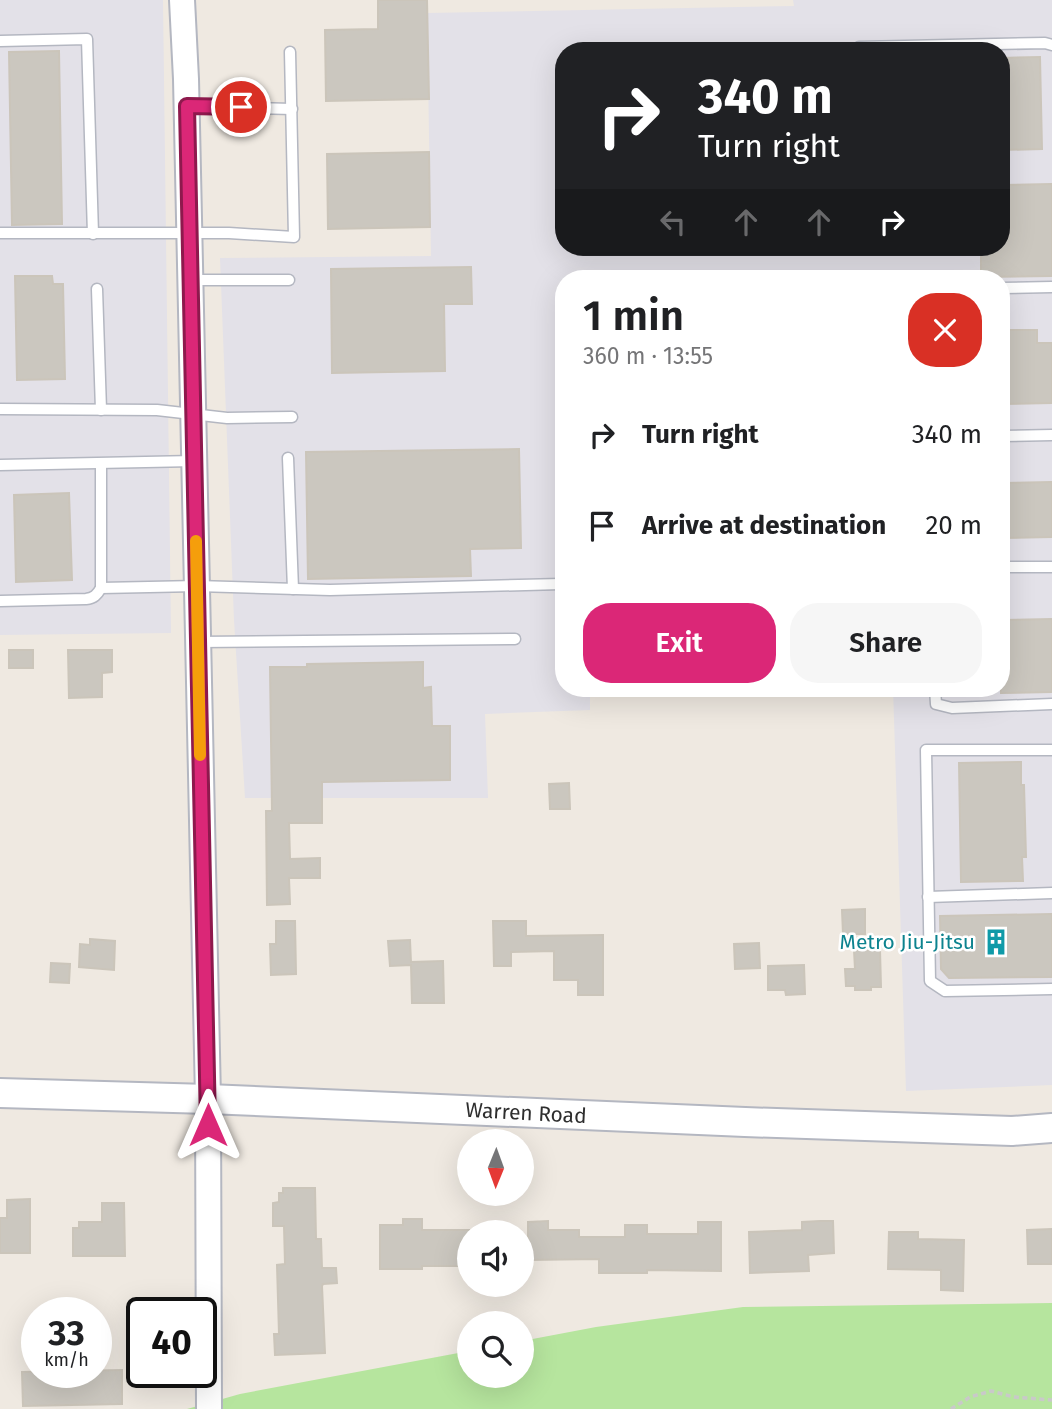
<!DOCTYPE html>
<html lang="en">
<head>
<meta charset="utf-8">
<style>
	:root { --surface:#fff; --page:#f6f6f6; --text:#202124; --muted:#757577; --accent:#db2777 }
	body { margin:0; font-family:"Fira Sans",sans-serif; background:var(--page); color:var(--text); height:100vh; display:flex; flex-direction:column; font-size:26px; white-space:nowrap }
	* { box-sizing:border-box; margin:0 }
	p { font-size:23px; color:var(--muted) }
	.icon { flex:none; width:38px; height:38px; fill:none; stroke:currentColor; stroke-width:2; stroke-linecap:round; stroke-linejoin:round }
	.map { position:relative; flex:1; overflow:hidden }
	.drawer { position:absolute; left:555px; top:270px; width:455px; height:427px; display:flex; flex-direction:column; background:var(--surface); border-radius:28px; box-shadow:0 7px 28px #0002 }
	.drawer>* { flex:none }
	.top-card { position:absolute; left:555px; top:42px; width:455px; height:214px; border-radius:28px; box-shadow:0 7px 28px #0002; background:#202124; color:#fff; overflow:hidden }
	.needle { width:46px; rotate:181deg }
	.controls { position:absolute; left:457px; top:1129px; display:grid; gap:14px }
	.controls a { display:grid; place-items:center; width:77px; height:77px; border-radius:50%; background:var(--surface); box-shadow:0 7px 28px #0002; font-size:35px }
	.speed { position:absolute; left:21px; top:1297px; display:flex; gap:14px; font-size:35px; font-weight:700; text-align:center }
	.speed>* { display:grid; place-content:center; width:91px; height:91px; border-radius:50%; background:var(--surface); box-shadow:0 7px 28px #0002; line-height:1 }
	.speed small { font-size:18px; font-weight:400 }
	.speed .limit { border:4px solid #111; border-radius:10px; background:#fff; color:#111 }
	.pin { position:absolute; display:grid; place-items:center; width:60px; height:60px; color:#fff; margin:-30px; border:4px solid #fff; border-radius:50%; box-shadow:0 2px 7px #0007 }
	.me { position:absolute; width:77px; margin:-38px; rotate:0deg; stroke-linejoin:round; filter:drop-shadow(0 0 5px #0008) }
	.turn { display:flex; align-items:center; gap:24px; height:147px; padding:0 28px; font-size:32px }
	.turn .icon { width:91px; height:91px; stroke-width:2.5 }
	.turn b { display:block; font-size:49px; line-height:60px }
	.lanes { display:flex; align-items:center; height:66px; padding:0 28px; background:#0003; justify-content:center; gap:35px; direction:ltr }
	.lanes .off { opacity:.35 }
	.round { display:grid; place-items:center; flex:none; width:74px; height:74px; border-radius:28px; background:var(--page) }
	.headline { display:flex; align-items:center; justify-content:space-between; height:119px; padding:0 28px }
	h1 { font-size:42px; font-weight:600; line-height:52px }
	.primary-button { display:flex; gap:14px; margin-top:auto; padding:14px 28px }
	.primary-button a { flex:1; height:80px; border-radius:28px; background:var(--accent); color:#fff; font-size:28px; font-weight:600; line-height:80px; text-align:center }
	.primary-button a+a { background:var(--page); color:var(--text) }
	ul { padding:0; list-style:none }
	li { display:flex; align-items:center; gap:21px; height:91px; padding:0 28px }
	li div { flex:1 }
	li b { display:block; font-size:26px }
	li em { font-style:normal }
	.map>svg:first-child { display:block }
</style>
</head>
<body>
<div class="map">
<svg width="1052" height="1409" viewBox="0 0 1052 1409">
	<rect width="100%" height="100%" fill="#efe9e1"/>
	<!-- industrial -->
	<g fill="#e3e1e8" fill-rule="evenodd">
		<polygon points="0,0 163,0 171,633 0,635"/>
		<path d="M 793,0 L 1052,0 L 1052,1085 L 906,1091 L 893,688 L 1001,688 L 1001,278 L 564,278 L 564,688 L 590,688 L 590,710 L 485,714 L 488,798 L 245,798 L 234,620 L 220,258 L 431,256 L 427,13 L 794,6 ZM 564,51 L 1001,51 L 1001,247 L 564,247 Z"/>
	</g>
	<!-- green -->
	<polygon fill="#b6e59e" points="1052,1303 1052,1409 187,1409 240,1394 469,1351 469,1376 522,1376 522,1341 596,1327 743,1307"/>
	<!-- building -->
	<g fill="#cbc7bf" stroke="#cbc5ba" stroke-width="2">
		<polygon points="378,0 427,0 429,99 326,101 325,30 378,29"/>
		<polygon points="59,51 62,224 12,225 9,52"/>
		<polygon points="1040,57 1042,149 1001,150 1001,58"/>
		<polygon points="429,152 430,227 328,229 327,154"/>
		<polygon points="1052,184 1052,276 981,277 981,247 1001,247 1001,185"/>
		<polygon points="471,267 472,304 444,304 445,371 332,373 331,269"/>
		<polygon points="15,276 52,276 53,284 63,284 65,379 17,380"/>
		<polygon points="1001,330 1037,330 1037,343 1052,343 1052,403 1001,404"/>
		<polygon points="519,449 521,548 470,549 471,576 308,579 306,452"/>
		<polygon points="1052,482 1052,537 1001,538 1001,483"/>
		<polygon points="69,493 72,580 16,582 14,495"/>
		<polygon points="1052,619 1052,692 1001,693 1001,620"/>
		<rect x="9" y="650" width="24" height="18"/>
		<polygon points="68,650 112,650 112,672 102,673 102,697 69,698"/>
		<polygon points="423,662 423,688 431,687 432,726 450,726 450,780 322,782 322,823 289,823 290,859 320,858 320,878 289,878 290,904 267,905 266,811 272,811 270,667 307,667 307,664"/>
		<polygon points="1021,762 1021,785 1024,785 1026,857 1022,857 1023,881 961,882 959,763"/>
		<polygon points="569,783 570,809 550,809 549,784"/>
		<polygon points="865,909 865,934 843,934 842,910"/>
		<polygon points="1052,914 1052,977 949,978 941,969 940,916"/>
		<polygon points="276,921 295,921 296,974 271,975 270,944 276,944"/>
		<polygon points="493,921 526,921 526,936 603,935 603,995 578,995 578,980 554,980 554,951 511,952 511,966 494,966"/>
		<polygon points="90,939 115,941 114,970 79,967 80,944 90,945"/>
		<polygon points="410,940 411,963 411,962 443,961 444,1003 412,1003 411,965 390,966 388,941"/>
		<polygon points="759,943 760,968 735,969 734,944"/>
		<polygon points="854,950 880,950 881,987 871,987 871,990 855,990 855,986 846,986 845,969 855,969"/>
		<polygon points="51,963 70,964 69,983 50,982"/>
		<polygon points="804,965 805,994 786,995 785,990 768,990 768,966"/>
		<polygon points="283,1188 315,1188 316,1239 321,1239 322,1268 336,1268 337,1283 323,1284 322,1286 325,1353 275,1355 274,1334 279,1334 277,1265 285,1264 284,1226 273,1226 273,1203 279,1202 279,1193 283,1193"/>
		<polygon points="30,1199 30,1253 0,1253 0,1218 7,1218 7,1200"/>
		<polygon points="102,1203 124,1203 125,1256 73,1256 73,1228 79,1228 79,1222 102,1222"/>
		<polygon points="403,1219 422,1219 422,1230 469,1230 469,1266 422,1266 422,1269 380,1269 380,1225 403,1225"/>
		<polygon points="548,1221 548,1230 579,1230 579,1237 625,1237 625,1225 647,1225 647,1234 698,1234 698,1222 721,1222 721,1271 647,1270 647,1273 599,1273 599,1259 528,1260 528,1222"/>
		<polygon points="820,1221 833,1221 834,1253 808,1255 809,1271 750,1273 749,1232 802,1230 802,1222"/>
		<polygon points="1052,1229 1052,1264 1028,1264 1027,1230"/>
		<polygon points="889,1232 918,1232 918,1239 964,1240 963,1291 941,1290 941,1270 888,1269"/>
		<polygon points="122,1370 122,1404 23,1406 22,1372"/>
	</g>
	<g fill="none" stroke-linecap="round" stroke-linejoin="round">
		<!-- service casing -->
		<g stroke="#b4b7c1" stroke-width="13">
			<g id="service">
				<polyline points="0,41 87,39 93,234"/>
				<polyline points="859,47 1045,43 1052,45"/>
				<polyline points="187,106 292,109"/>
				<polyline points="0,233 229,233 294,237 290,52"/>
				<polyline points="191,280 289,280"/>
				<polyline points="1001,288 1052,287"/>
				<polyline points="97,289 101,410"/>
				<polyline points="0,409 157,410 227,418 292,417"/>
				<polyline points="1001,436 1052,435"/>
				<polyline points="288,458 293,589"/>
				<polyline points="0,465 194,461"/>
				<polyline points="1001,567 1052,567"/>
				<polyline points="101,588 197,586 330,590 561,584"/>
				<path d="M 0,601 L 86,599 C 94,598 97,595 101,588 L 101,464"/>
				<polyline points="198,642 515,639"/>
				<polyline points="935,688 936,704 952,708 1052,704"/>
				<polyline points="1052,750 926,750 930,981 945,991 1052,989"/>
				<polyline points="928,897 1052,893"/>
			</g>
		</g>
		<!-- tertiary casing -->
		<g stroke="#b4b7c1" stroke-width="28">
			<polyline id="tertiary" points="182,0 186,79 208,1099 209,1409"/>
		</g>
		<!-- secondary casing -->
		<g stroke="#b4b7c1" stroke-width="32">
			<polyline id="secondary" points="0,1093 208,1099 745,1122 1012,1131 1052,1128"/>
		</g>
		<!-- path -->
		<polyline stroke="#c9c9c9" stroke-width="3.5" stroke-dasharray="5 3.5" stroke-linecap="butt" points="951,1409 970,1397 991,1391 1014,1397 1052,1400"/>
		<!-- service -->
		<use href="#service" stroke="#fff" stroke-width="10"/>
		<!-- tertiary -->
		<use href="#tertiary" stroke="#fff" stroke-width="24"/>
		<!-- secondary -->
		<use href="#secondary" stroke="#fff" stroke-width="28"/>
	</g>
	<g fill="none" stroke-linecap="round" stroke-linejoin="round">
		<!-- route casing -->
		<g stroke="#8e194d" stroke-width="18">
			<polyline id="route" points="208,1125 187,106 241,107"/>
		</g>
		<!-- route -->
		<use href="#route" stroke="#db2777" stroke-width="12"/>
		<!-- slow -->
		<polyline stroke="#f59e0b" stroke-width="12" points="196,541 200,755"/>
	</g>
	<!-- icons -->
	<defs>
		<g id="building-bare" transform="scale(2.1)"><path d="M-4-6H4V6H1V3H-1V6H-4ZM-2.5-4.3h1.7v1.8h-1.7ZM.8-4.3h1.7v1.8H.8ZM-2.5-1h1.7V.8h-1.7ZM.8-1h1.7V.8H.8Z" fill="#0f9aa8" stroke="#fff" stroke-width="2.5" paint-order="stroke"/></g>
	</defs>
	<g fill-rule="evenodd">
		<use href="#building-bare" x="996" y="942"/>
	</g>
	<g text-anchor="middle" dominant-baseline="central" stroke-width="5" stroke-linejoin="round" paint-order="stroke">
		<!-- culture labels -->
		<g font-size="21" fill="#0d838f" stroke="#fff" text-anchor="end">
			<text x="975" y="942">Metro Jiu-Jitsu</text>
		</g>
		<!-- street labels -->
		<g font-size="21" fill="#2e2e2e" stroke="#fff">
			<text transform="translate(526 1113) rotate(3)">Warren Road</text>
		</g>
	</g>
</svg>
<div class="controls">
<a><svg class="needle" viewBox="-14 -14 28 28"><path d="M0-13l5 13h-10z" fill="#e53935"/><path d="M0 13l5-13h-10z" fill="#757577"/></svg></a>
<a><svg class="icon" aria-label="sound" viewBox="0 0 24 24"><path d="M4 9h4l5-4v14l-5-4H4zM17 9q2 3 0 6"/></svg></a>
<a><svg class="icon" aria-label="search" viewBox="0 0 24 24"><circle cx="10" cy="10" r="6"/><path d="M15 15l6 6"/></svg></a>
</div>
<div class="speed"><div>33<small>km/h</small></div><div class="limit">40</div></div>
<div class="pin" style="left:241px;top:107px;background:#d93025"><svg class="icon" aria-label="arrive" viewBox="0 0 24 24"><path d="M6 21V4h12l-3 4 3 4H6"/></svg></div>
<svg class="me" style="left:208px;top:1125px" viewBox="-20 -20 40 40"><path d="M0-17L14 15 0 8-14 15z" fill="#db2777" stroke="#fff" stroke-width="4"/></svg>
<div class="top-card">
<div class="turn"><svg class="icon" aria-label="right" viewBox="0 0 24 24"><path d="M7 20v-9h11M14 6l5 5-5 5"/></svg><div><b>340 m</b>Turn right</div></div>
<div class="lanes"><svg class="icon off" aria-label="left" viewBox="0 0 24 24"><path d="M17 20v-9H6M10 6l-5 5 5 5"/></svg><svg class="icon off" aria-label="ahead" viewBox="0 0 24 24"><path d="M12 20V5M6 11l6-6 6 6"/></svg><svg class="icon off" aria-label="ahead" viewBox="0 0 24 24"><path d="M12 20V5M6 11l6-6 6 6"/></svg><svg class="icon" aria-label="right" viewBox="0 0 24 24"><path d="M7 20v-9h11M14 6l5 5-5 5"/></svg></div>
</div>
<section class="drawer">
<div class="headline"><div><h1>1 min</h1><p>360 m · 13:55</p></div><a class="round" style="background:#d93025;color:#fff"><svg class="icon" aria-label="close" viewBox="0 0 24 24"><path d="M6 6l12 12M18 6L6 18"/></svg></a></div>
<ul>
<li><svg class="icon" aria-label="right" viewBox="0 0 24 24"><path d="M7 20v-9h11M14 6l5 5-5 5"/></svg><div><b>Turn right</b></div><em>340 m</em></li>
<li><svg class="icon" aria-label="arrive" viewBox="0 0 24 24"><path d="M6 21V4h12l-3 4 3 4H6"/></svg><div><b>Arrive at destination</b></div><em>20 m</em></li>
</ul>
<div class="primary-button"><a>Exit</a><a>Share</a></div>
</section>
</div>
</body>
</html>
